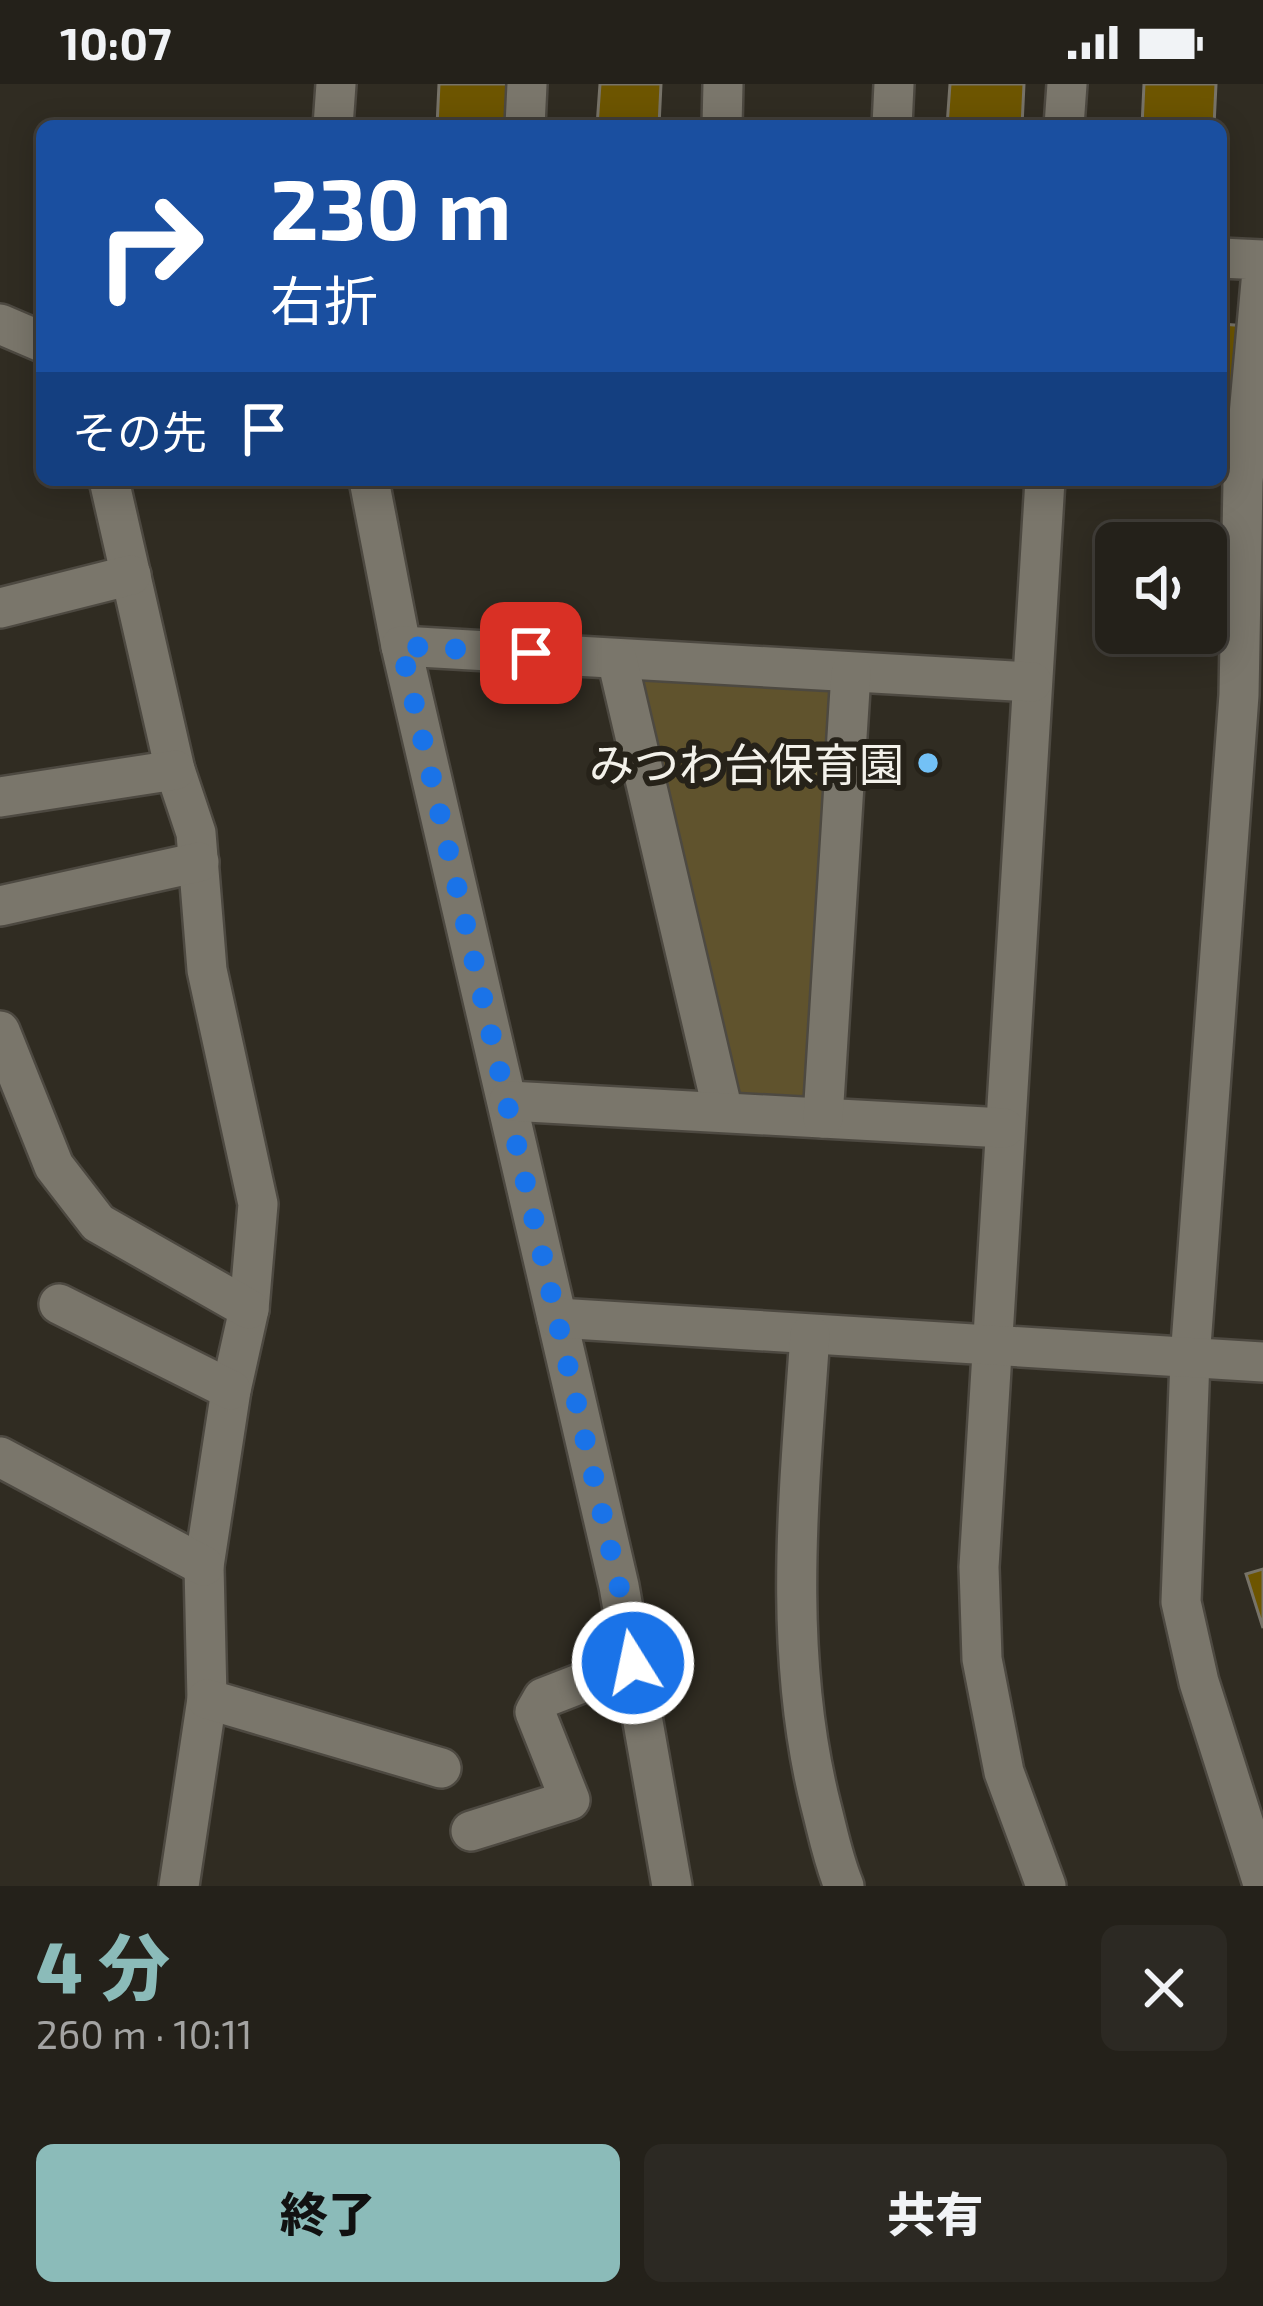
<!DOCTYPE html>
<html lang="ja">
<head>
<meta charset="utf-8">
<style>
	:root { --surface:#24211a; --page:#2c2923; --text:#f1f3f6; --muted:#a3a3a2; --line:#413e39; --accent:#8bbbb9 }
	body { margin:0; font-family:"Exo 2","Noto Sans JP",sans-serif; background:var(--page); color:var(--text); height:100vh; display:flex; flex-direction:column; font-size:45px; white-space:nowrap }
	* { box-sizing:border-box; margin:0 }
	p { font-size:39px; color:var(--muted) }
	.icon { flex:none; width:66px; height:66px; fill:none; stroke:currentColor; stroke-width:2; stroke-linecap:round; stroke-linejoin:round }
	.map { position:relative; height:1802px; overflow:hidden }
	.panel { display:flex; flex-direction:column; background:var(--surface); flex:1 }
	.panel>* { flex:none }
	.hud { position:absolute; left:36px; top:36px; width:1191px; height:366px; border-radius:18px; box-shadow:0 6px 30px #0003,0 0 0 3px var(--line); background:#1a4fa0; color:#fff; overflow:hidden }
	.tools { position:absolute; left:1095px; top:438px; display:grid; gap:24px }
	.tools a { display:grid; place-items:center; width:132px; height:132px; border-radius:18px; background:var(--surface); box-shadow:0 6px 30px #0003,0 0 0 3px var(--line); font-size:60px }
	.pin { position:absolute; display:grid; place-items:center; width:102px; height:102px; color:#fff; margin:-51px; border-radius:24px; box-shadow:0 6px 18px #0006 }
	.me { position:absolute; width:132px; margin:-66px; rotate:350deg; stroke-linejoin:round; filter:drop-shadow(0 0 9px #0008) }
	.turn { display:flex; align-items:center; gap:42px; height:252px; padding:0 36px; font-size:54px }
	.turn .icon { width:156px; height:156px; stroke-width:2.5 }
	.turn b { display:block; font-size:84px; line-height:102px }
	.then { display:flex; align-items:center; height:114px; padding:0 36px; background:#0003; gap:24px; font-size:45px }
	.round { display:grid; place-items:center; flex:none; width:126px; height:126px; border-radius:18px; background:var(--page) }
	.overview { display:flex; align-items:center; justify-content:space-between; height:204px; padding:0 36px }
	h1 { font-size:72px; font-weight:800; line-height:90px; color:var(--accent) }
	.primary-button { display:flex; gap:24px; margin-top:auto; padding:24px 36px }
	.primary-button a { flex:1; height:138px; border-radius:18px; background:var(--accent); color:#111; font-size:48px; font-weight:800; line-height:138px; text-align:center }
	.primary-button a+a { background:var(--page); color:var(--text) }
	.status { display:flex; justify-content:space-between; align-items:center; height:84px; padding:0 60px; background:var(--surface); direction:ltr }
	.status svg { height:33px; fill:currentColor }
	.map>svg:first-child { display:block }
</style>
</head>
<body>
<div class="status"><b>10:07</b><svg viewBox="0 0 49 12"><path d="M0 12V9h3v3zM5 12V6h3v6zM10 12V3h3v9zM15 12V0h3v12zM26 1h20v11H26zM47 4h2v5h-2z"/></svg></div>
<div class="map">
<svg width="1263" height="1802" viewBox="0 0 1263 1802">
	<rect width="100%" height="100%" fill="#302c22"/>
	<!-- green -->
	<polygon fill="#60532d" points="635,588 837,600 816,1009 801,1025 736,1015"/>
	<!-- building -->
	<g fill="#6d5500" stroke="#777368" stroke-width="3">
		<polygon points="439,0 514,0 512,42 437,42"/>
		<polygon points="600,0 661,0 659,42 597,42"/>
		<polygon points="950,0 1024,0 1022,42 947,42"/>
		<polygon points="1144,0 1216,0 1214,42 1142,42"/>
		<polygon points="1221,240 1247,242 1243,321 1221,320"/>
		<polygon points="1263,1485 1263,1544 1246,1490"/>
	</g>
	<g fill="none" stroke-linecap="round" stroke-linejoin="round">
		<!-- minor casing -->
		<g stroke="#4d4941" stroke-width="44">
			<g id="minor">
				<polyline points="333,42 336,0"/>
				<polyline points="525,42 527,0"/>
				<polyline points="722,42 723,0"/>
				<polyline points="892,42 894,0"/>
				<polyline points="1064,42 1067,0"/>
				<polyline points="1221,174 1263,176 1243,398 1239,611 1190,1275 1181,1518 1199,1598 1263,1800"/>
				<polyline points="0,240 42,258"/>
				<polyline points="109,396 175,686 196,749 207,886 258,1120 249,1225 231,1306 204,1482 207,1615 179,1802"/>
				<polyline points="369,396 401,562 619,1502 672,1802"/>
				<polyline points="1045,396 979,1483 982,1575 1004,1688 1046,1802"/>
				<polyline points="0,524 131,491"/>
				<polyline points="401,562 1032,598"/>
				<polyline points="617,575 723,1028"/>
				<polyline points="0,713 175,686"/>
				<polyline points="0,822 199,778"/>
				<polyline points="0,947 54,1082 98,1139 249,1225"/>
				<polyline points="509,1017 1004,1044"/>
				<polyline points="823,1034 851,589"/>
				<polyline points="59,1220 231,1306"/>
				<polyline points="557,1234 1263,1278"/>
				<path d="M 810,1251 C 799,1408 782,1568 821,1722 C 828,1749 833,1776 844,1802"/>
				<polyline points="0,1373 204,1482"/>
				<polyline points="207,1615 441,1684"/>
				<polyline points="471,1747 570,1716 535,1628 543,1614 633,1579"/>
			</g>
		</g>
		<!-- minor -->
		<use href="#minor" stroke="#7a766b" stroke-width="39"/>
	</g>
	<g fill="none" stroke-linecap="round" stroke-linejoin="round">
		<!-- route -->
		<polyline stroke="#1a73e8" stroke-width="21" stroke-dasharray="0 37.8" points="531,569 401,562 619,1502 633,1579"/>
	</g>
	<!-- markers -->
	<circle fill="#73c1f6" stroke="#262219" stroke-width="4.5" cx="928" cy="679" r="12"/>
	<g text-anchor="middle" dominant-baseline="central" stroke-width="12" stroke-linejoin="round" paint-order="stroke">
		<!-- poi labels -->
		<g font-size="45" fill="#f3f1ea" stroke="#262219" text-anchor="end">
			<text x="904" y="679">みつわ台保育園</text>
		</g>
	</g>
</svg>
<div class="tools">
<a><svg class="icon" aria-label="sound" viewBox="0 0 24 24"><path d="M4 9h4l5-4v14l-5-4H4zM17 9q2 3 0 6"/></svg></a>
</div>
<div class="pin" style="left:531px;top:569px;background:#d93025"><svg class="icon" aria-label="arrive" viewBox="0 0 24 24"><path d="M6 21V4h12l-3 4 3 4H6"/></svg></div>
<svg class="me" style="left:633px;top:1579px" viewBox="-20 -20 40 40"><circle r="17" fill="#1a73e8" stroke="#fff" stroke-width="3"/><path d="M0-11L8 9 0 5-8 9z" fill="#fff"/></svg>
<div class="hud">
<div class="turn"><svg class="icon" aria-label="right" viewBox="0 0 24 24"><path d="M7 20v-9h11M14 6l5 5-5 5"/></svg><div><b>230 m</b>右折</div></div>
<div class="then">その先<svg class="icon" aria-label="arrive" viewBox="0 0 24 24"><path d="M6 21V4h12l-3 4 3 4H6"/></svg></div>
</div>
</div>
<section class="panel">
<div class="overview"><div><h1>4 分</h1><p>260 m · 10:11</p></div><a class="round"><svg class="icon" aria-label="close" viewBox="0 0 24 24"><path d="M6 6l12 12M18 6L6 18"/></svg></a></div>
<div class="primary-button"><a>終了</a><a>共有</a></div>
</section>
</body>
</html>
